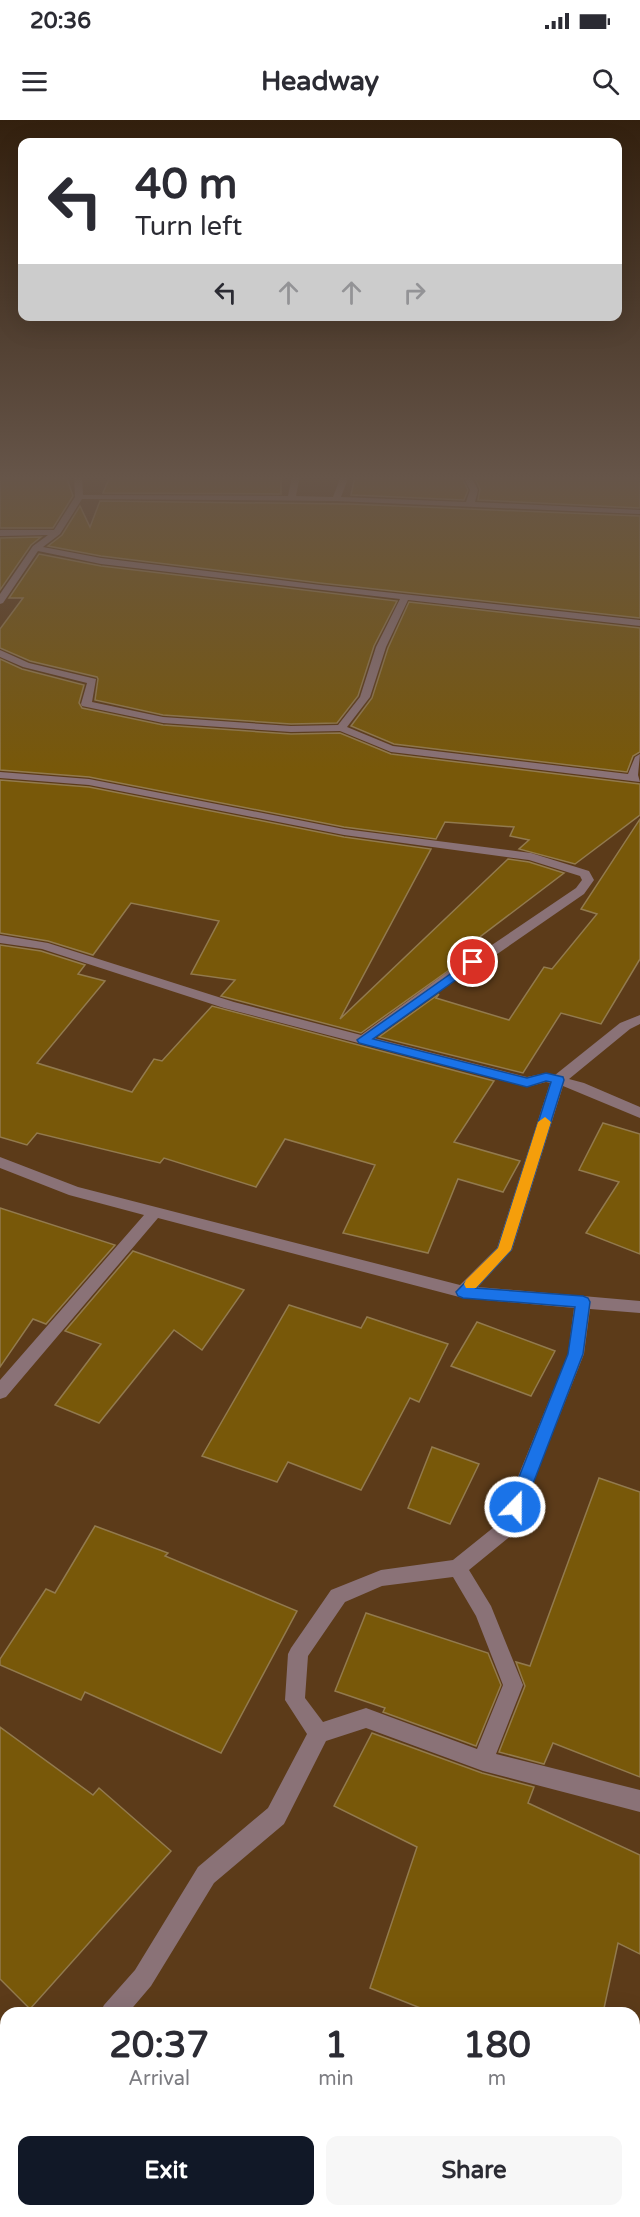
<!DOCTYPE html>
<html lang="en">
<head>
<meta charset="utf-8">
<style>
	:root { --surface:#fff; --page:#f7f7f7; --text:#2b2b33; --muted:#7c7c81; --accent:#111827 }
	body { margin:0; font-family:"Varela Round",sans-serif; background:var(--page); color:var(--text); height:100vh; display:flex; flex-direction:column; font-size:22px; white-space:nowrap }
	* { box-sizing:border-box; margin:0 }
	p { font-size:20px; color:var(--muted) }
	.icon { flex:none; width:33px; height:33px; fill:none; stroke:currentColor; stroke-width:2; stroke-linecap:round; stroke-linejoin:round }
	.map { position:relative; flex:1; overflow:hidden }
	.details { position:absolute; left:0px; top:1887px; width:640px; height:210px; display:flex; flex-direction:column; background:var(--surface); border-radius:18px 18px 0 0; box-shadow:0 6px 24px #0002 }
	.details>* { flex:none }
	.banner { position:absolute; left:18px; top:18px; width:604px; height:183px; border-radius:12px; box-shadow:0 6px 24px #0002; background:#fff; color:var(--text); overflow:hidden }
	.pin { position:absolute; display:grid; place-items:center; width:51px; height:51px; color:#fff; margin:-26px; border:3px solid #fff; border-radius:50%; box-shadow:0 2px 6px #0007 }
	.me { position:absolute; width:66px; margin:-33px; rotate:22deg; stroke-linejoin:round; filter:drop-shadow(0 0 4px #0008) }
	.turn { display:flex; align-items:center; gap:21px; height:126px; padding:0 18px; font-size:27px }
	.turn .icon { width:78px; height:78px; stroke-width:2.5 }
	.turn b { display:block; font-size:42px; line-height:51px }
	.lanes { display:flex; align-items:center; height:57px; padding:0 18px; background:#0003; justify-content:center; gap:30px; direction:ltr }
	.lanes .off { opacity:.35 }
	.eta { display:flex; justify-content:space-evenly; align-items:center; height:102px; text-align:center }
	.eta b { font-size:36px; font-weight:700; line-height:42px }
	.primary-button { display:flex; gap:12px; margin-top:auto; padding:12px 18px }
	.primary-button a { flex:1; height:69px; border-radius:12px; background:var(--accent); color:#fff; font-size:24px; font-weight:700; line-height:69px; text-align:center }
	.primary-button a+a { background:var(--page); color:var(--text) }
	.status { display:flex; justify-content:space-between; align-items:center; height:42px; padding:0 30px; background:var(--surface); direction:ltr }
	.status svg { height:16px; fill:currentColor }
	header { display:flex; justify-content:space-between; align-items:center; height:78px; padding:0 18px; background:var(--surface); font-size:27px; font-weight:700 }
	.map>svg:first-child { display:block }
</style>
</head>
<body>
<div class="status"><b>20:36</b><svg viewBox="0 0 49 12"><path d="M0 12V9h3v3zM5 12V6h3v6zM10 12V3h3v9zM15 12V0h3v12zM26 1h20v11H26zM47 4h2v5h-2z"/></svg></div>
<header><svg class="icon" aria-label="menu" viewBox="0 0 24 24"><path d="M4 6h16M4 12h16M4 18h16"/></svg>Headway<svg class="icon" aria-label="search" viewBox="0 0 24 24"><circle cx="10" cy="10" r="6"/><path d="M15 15l6 6"/></svg></header>
<div class="map">
<svg width="640" height="2097" viewBox="0 0 640 2097">
	<rect width="100%" height="100%" fill="#5c3b19"/>
	<!-- building -->
	<g fill="#785809" stroke="#927a4e" stroke-width="1.5">
		<polygon points="0,356 66,356 73,376 53,408 0,408"/>
		<polygon points="110,356 281,357 281,374 103,373"/>
		<polygon points="355,356 461,356 468,370 464,380 351,375"/>
		<polygon points="474,356 640,356 640,388 478,380 480,369"/>
		<polygon points="100,381 349,384 640,396 640,498 320,463 101,436 48,426 62,415 80,386 90,407"/>
		<polygon points="41,417 31,425 0,470 0,418"/>
		<polygon points="39,434 101,446 397,481 374,526 358,576 337,603 291,604 163,595 95,580 98,559 97,557 30,541 0,528 0,509 23,478 9,478"/>
		<polygon points="409,482 640,508 640,632 633,636 627,652 394,624 351,606 372,578 388,528"/>
		<polygon points="0,539 22,549 84,565 79,583 82,588 163,605 291,614 340,613 391,634 640,664 640,695 575,744 519,729 529,720 510,716 514,707 445,702 436,719 344,707 89,657 0,650"/>
		<polygon points="0,660 89,667 344,717 431,729 340,899 508,739 529,742 564,753 468,826 474,828 466,838 361,913 221,876 235,860 191,854 219,801 131,783 93,835 48,821 0,813"/>
		<polygon points="640,699 640,839 601,904 561,893 523,953 379,917 439,874 436,878 509,900 544,847 552,849 597,794 581,789"/>
		<polygon points="0,825 41,831 85,845 78,854 105,861 37,943 132,972 154,939 162,941 212,886 494,961 454,1022 520,1041 503,1072 458,1059 428,1133 343,1113 375,1045 285,1019 256,1067 164,1038 160,1043 37,1013 27,1025 0,1017"/>
		<polygon points="603,1003 640,1014 640,1134 586,1113 619,1062 579,1050"/>
		<polygon points="0,1088 115,1125 46,1204 33,1199 0,1247"/>
		<polygon points="133,1131 244,1170 202,1230 174,1210 99,1303 55,1285 101,1224 65,1211"/>
		<polygon points="289,1185 361,1208 367,1197 448,1224 419,1282 410,1278 361,1370 288,1342 277,1362 202,1336"/>
		<polygon points="477,1202 555,1231 531,1276 451,1246"/>
		<polygon points="432,1327 479,1344 450,1404 408,1388"/>
		<polygon points="599,1358 640,1372 640,1657 553,1623 544,1644 499,1632 525,1566 516,1542 530,1546"/>
		<polygon points="95,1406 168,1433 165,1436 297,1491 221,1633 85,1572 81,1580 0,1545 0,1539 46,1469 55,1473"/>
		<polygon points="366,1493 488,1533 501,1565 476,1626 383,1592 385,1588 335,1571"/>
		<polygon points="0,1607 93,1675 99,1668 171,1731 30,1889 0,1859"/>
		<polygon points="372,1613 482,1653 534,1667 528,1683 640,1735 640,1834 618,1823 603,1893 433,1893 370,1868 417,1727 334,1686"/>
	</g>
	<g fill="none" stroke-linecap="round" stroke-linejoin="round">
		<!-- minor -->
		<g fill="#8a7277" fill-rule="evenodd">
			<polygon points="74,356 82,356 83,375 288,376 292,356 300,356 296,376 333,377 341,356 349,356 341,377 466,382 470,370 463,356 471,356 478,370 475,382 640,390 640,394 336,381 82,379 60,414 43,427 101,438 320,465 640,500 640,506 408,480 386,527 370,577 347,607 393,626 628,654 635,637 640,634 638,655 640,662 391,632 340,611 291,612 163,603 82,586 81,584 87,563 23,547 0,537 0,530 29,543 96,559 92,582 163,597 291,606 338,605 360,577 376,527 400,479 101,444 38,431 3,483 0,484 0,474 33,426 48,415 0,416 0,410 54,410 75,377"/>
			<path d="M 0,652 L 89,659 L 344,709 L 531,733 L 589,751 L 594,760 L 584,774 L 490,839 L 467,851 L 374,918 L 527,957 L 546,953 L 555,955 L 620,903 L 640,895 L 640,904 L 630,909 L 569,959 L 584,963 L 640,987 L 640,998 L 563,966 L 512,1130 L 478,1167 L 640,1181 L 640,1193 L 590,1189 L 584,1234 L 515,1408 L 513,1414 L 469,1450 L 491,1486 L 523,1565 L 496,1634 L 640,1670 L 640,1692 L 483,1651 L 366,1608 L 326,1621 L 284,1704 L 214,1763 L 151,1866 L 128,1893 L 100,1893 L 104,1885 L 135,1850 L 198,1747 L 268,1688 L 307,1614 L 285,1580 L 288,1534 L 291,1528 L 331,1470 L 381,1450 L 453,1440 L 499,1403 L 568,1234 L 574,1188 L 463,1178 L 158,1098 L 6,1277 L 0,1279 L 0,1260 L 144,1095 L 69,1075 L 0,1048 L 0,1037 L 78,1067 L 460,1165 L 497,1128 L 550,963 L 546,962 L 527,967 L 224,888 L 42,829 L 0,823 L 0,815 L 48,823 L 234,882 L 361,915 L 457,845 L 480,833 L 576,768 L 582,760 L 580,756 L 529,740 L 344,715 L 89,665 L 0,658 ZM 453,1457 L 476,1496 L 503,1565 L 477,1629 L 366,1588 L 323,1602 L 305,1578 L 308,1536 L 345,1482 L 382,1466 Z"/>
			<polygon points="0,1957 6,1959 6,1987 0,1985"/>
			<polygon points="6,1995 6,2022 0,2024 0,1997"/>
			<polygon points="640,2037 640,2078 634,2081 634,2040"/>
			<polygon points="634,2081 640,2089 639,2097 613,2097 615,2091 634,2091"/>
			<polygon points="144,2091 175,2091 178,2097 147,2097"/>
		</g>
	</g>
	<!-- sky -->
	<linearGradient id="sky" x2="0" y2="1"><stop stop-color="#33200e"/><stop offset="0.55" stop-color="#665549"/><stop offset="1" stop-color="#665549" stop-opacity="0"/></linearGradient>
	<rect width="640" height="650" fill="url(#sky)"/>
	<!-- route -->
	<polygon fill="#1a73e8" stroke="#114b97" stroke-width="1.5" points="473,838 478,839 478,844 373,919 527,958 546,953 563,957 564,960 511,1130 476,1168 583,1176 588,1178 590,1182 583,1234 524,1387 521,1392 515,1394 509,1392 507,1387 568,1234 575,1187 463,1178 458,1176 456,1172 498,1128 551,962 546,961 527,967 359,923 357,920"/>
	<!-- slow -->
	<polygon fill="#f59e0b" points="545,997 551,1002 511,1130 476,1168 466,1168 464,1164 466,1160 498,1128 538,1002"/>
</svg>
<div class="pin" style="left:473px;top:842px;background:#d93025"><svg class="icon" aria-label="arrive" viewBox="0 0 24 24"><path d="M6 21V4h12l-3 4 3 4H6"/></svg></div>
<svg class="me" style="left:515px;top:1387px" viewBox="-20 -20 40 40"><circle r="17" fill="#1a73e8" stroke="#fff" stroke-width="3"/><path d="M0-11L8 9 0 5-8 9z" fill="#fff"/></svg>
<div class="banner">
<div class="turn"><svg class="icon" aria-label="left" viewBox="0 0 24 24"><path d="M17 20v-9H6M10 6l-5 5 5 5"/></svg><div><b>40 m</b>Turn left</div></div>
<div class="lanes"><svg class="icon" aria-label="left" viewBox="0 0 24 24"><path d="M17 20v-9H6M10 6l-5 5 5 5"/></svg><svg class="icon off" aria-label="ahead" viewBox="0 0 24 24"><path d="M12 20V5M6 11l6-6 6 6"/></svg><svg class="icon off" aria-label="ahead" viewBox="0 0 24 24"><path d="M12 20V5M6 11l6-6 6 6"/></svg><svg class="icon off" aria-label="right" viewBox="0 0 24 24"><path d="M7 20v-9h11M14 6l5 5-5 5"/></svg></div>
</div>
<section class="details">
<div class="eta">
<div><b>20:37</b><p>Arrival</p></div>
<div><b>1</b><p>min</p></div>
<div><b>180</b><p>m</p></div>
</div>
<div class="primary-button"><a>Exit</a><a>Share</a></div>
</section>
</div>
</body>
</html>
